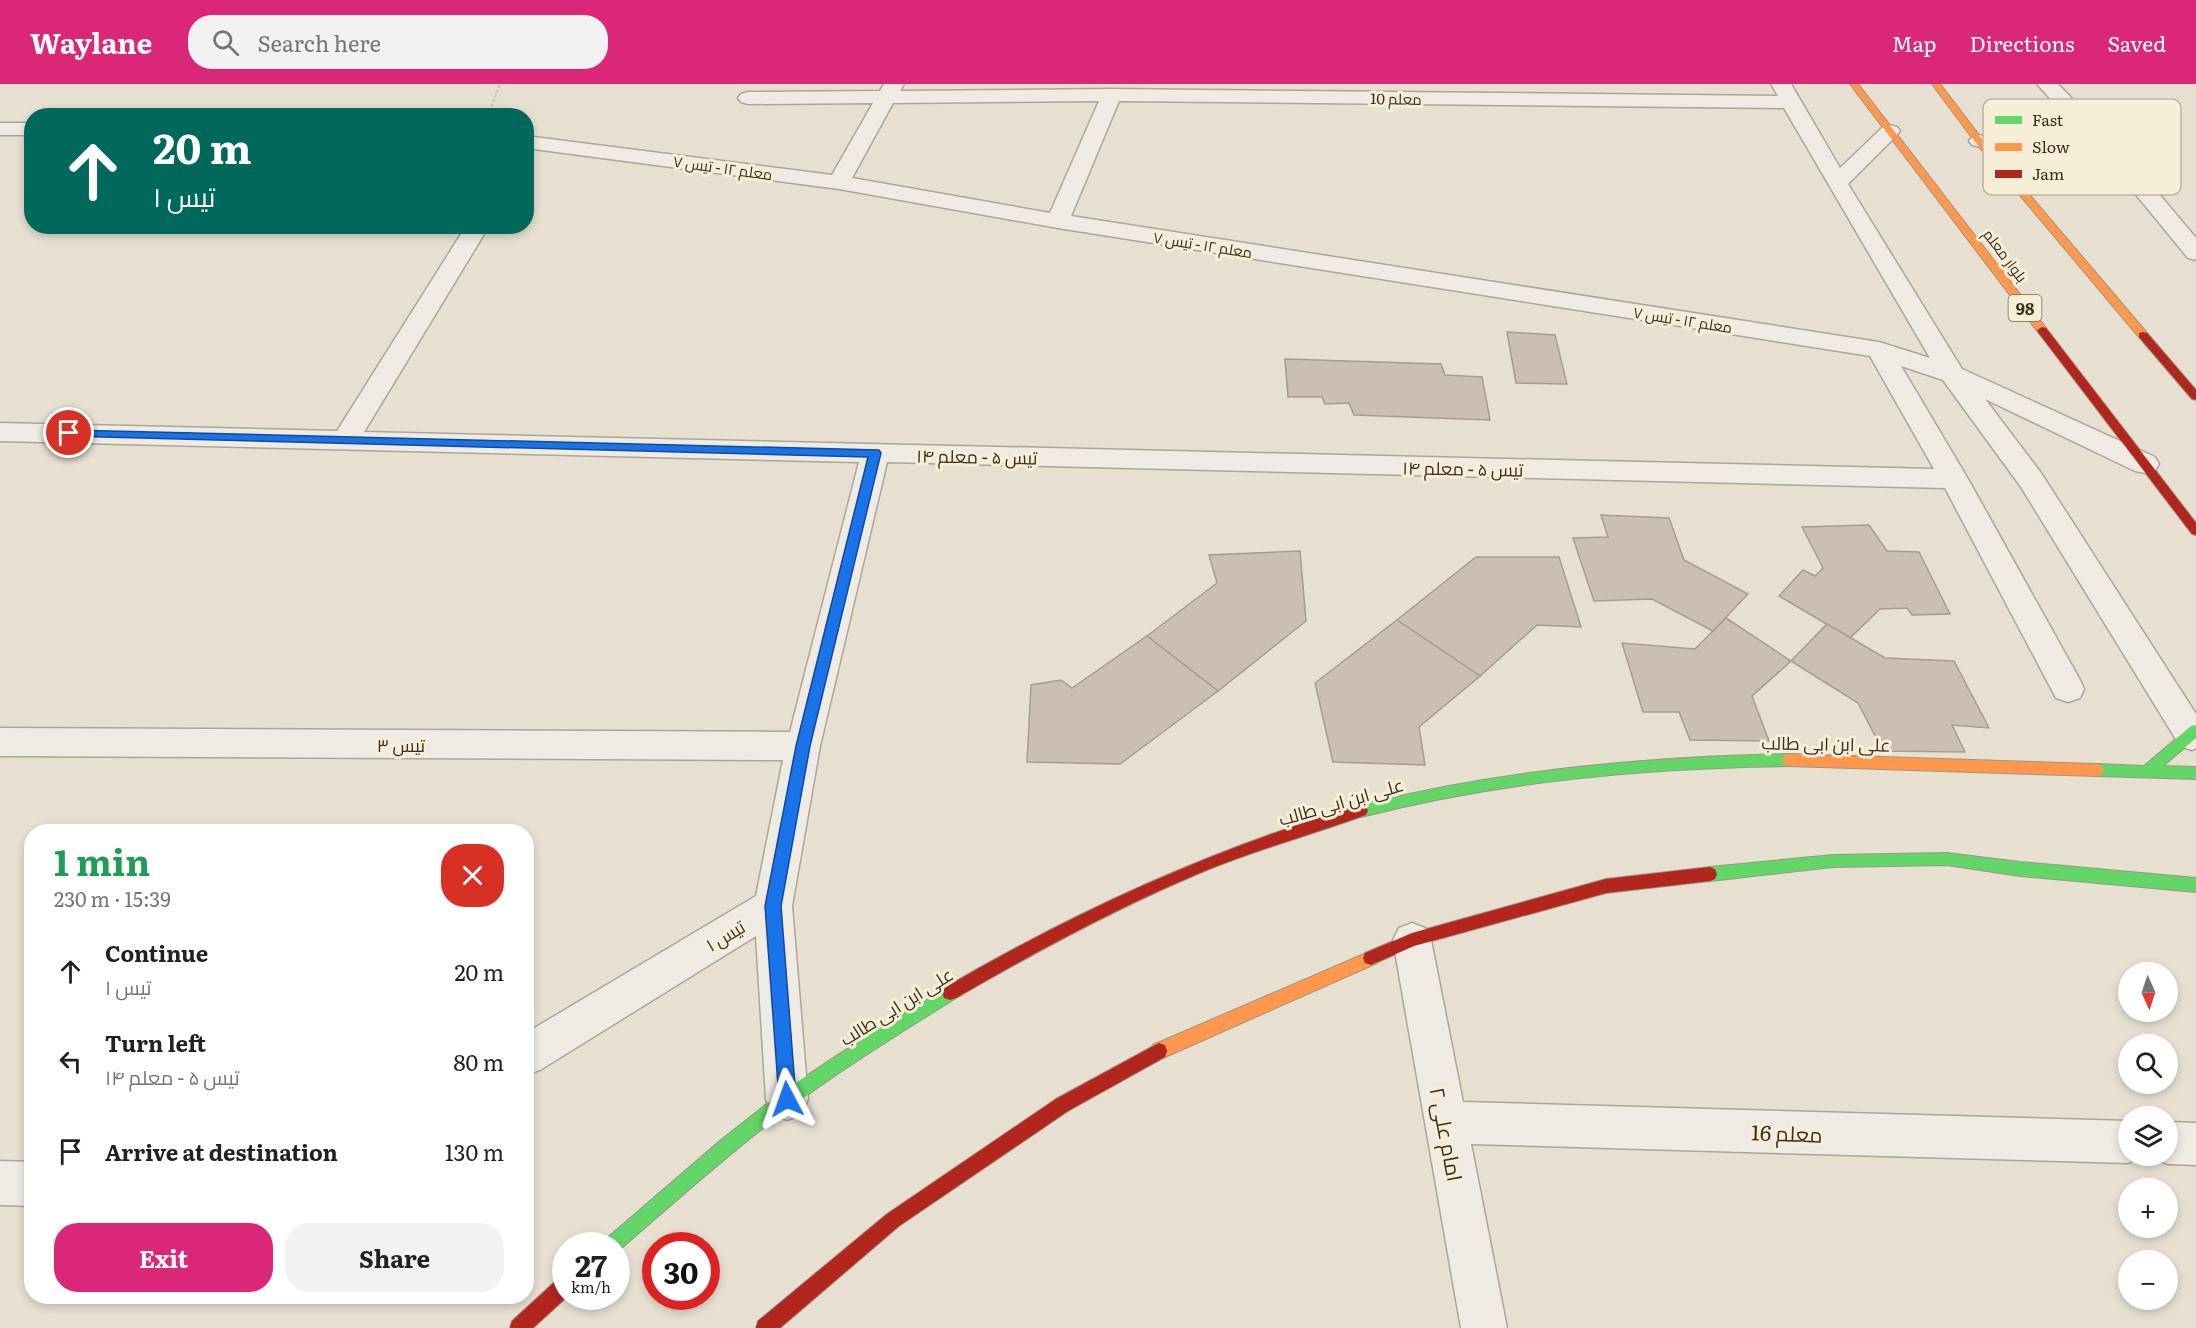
<!DOCTYPE html>
<html lang="en">
<head>
<meta charset="utf-8">
<style>
	:root { --surface:#fff; --page:#f2f2f2; --text:#202124; --muted:#757577; --accent:#db2777 }
	body { margin:0; font-family:Literata,Cairo,serif; background:var(--page); color:var(--text); height:100vh; display:flex; flex-direction:column; font-size:22px; white-space:nowrap }
	* { box-sizing:border-box; margin:0 }
	p { font-size:20px; color:var(--muted) }
	.icon { flex:none; width:33px; height:33px; fill:none; stroke:currentColor; stroke-width:2; stroke-linecap:round; stroke-linejoin:round }
	.map { position:relative; flex:1; overflow:hidden }
	.drawer { position:absolute; left:24px; top:740px; width:510px; height:480px; display:flex; flex-direction:column; background:var(--surface); border-radius:24px; box-shadow:0 3px 9px #0003 }
	.drawer>* { flex:none }
	.top-card { position:absolute; left:24px; top:24px; width:510px; height:126px; border-radius:24px; box-shadow:0 3px 9px #0003; background:#00695c; color:#fff; overflow:hidden }
	.needle { width:39px; rotate:177deg }
	.controls { position:absolute; left:2118px; top:878px; display:grid; gap:12px }
	.controls a { display:grid; place-items:center; width:60px; height:60px; border-radius:50%; background:var(--surface); box-shadow:0 3px 9px #0003; font-size:30px }
	.speed { position:absolute; left:552px; top:1148px; display:flex; gap:12px; font-size:30px; font-weight:700; text-align:center }
	.speed>* { display:grid; place-content:center; width:78px; height:78px; border-radius:50%; background:var(--surface); box-shadow:0 3px 9px #0003; line-height:1 }
	.speed small { font-size:15px; font-weight:400 }
	.speed .limit { border:9px solid #d22; background:#fff; color:#111 }
	.pin { position:absolute; display:grid; place-items:center; width:51px; height:51px; color:#fff; margin:-26px; border:3px solid #fff; border-radius:50%; box-shadow:0 2px 6px #0007 }
	.me { position:absolute; width:66px; margin:-33px; rotate:356deg; stroke-linejoin:round; filter:drop-shadow(0 0 4px #0008) }
	.turn { display:flex; align-items:center; gap:21px; height:126px; padding:0 30px; font-size:27px }
	.turn .icon { width:78px; height:78px; stroke-width:2.5 }
	.turn b { display:block; font-size:42px; line-height:51px }
	.round { display:grid; place-items:center; flex:none; width:63px; height:63px; border-radius:24px; background:var(--page) }
	.overview { display:flex; align-items:center; justify-content:space-between; height:102px; padding:0 30px }
	h1 { font-size:36px; font-weight:700; line-height:45px; color:#1e9e55 }
	.primary-button { display:flex; gap:12px; margin-top:auto; padding:12px 30px }
	.primary-button a { flex:1; height:69px; border-radius:24px; background:var(--accent); color:#fff; font-size:24px; font-weight:700; line-height:69px; text-align:center }
	.primary-button a+a { background:var(--page); color:var(--text) }
	ul { padding:0; list-style:none }
	li { display:flex; align-items:center; gap:18px; height:90px; padding:0 30px }
	li div { flex:1 }
	li b { display:block; font-size:22px }
	li em { font-style:normal }
	header { display:flex; align-items:center; gap:36px; box-sizing:border-box; height:84px; padding:0 30px; background:var(--accent); color:#fff }
	header strong { font-size:28px }
	nav { display:flex; gap:33px; margin-inline-start:auto; font-size:21px }
	.search { width:420px; height:54px; background:var(--page); display:flex; align-items:center; gap:15px; box-sizing:border-box; padding:0 21px; border-radius:24px; color:var(--muted); font-size:22px }
	.map>svg:first-child { display:block }
</style>
</head>
<body>
<header>
<strong>Waylane</strong>
<div class="search"><svg class="icon" aria-label="search" viewBox="0 0 24 24"><circle cx="10" cy="10" r="6"/><path d="M15 15l6 6"/></svg>Search here</div>
<nav><a>Map</a><a>Directions</a><a>Saved</a></nav>
</header>
<div class="map">
<svg width="2196" height="1244" viewBox="0 0 2196 1244">
	<rect width="100%" height="100%" fill="#e7e0d1"/>
	<!-- building -->
	<g fill="#cbbfb2" stroke="#a89c90" stroke-width="1.5">
		<polygon points="1507,248 1555,251 1567,300 1516,299"/>
		<polygon points="1285,275 1441,280 1445,291 1482,293 1490,336 1354,331 1349,319 1325,320 1322,313 1288,313"/>
		<polygon points="1601,431 1669,434 1684,476 1748,510 1713,547 1652,515 1594,517 1573,454 1608,453"/>
		<polygon points="1869,441 1887,467 1919,468 1950,530 1912,531 1907,524 1880,525 1850,554 1779,512 1803,486 1815,492 1823,484 1802,443"/>
		<polygon points="1300,467 1306,537 1218,607 1147,552 1217,499 1209,471"/>
		<polygon points="1476,473 1559,473 1581,543 1537,541 1480,592 1397,536"/>
		<polygon points="1726,534 1791,577 1752,612 1769,657 1690,656 1679,628 1643,628 1622,559 1695,565"/>
		<polygon points="1397,536 1480,592 1419,643 1425,681 1333,678 1315,599"/>
		<polygon points="1827,540 1885,574 1954,577 1989,644 1952,641 1965,668 1883,667 1858,619 1791,577"/>
		<polygon points="1147,552 1218,607 1120,680 1027,678 1031,601 1061,596 1072,604"/>
	</g>
	<g fill="none" stroke-linecap="round" stroke-linejoin="round">
		<!-- street casing -->
		<g stroke="#ada599" stroke-width="3">
			<g id="street">
				<path d="M 884,0 L 904,0 L 900,7 L 1112,5 L 1778,12 L 1771,0 L 1791,0 L 1840,84 L 1883,43 L 1890,41 L 1897,43 L 1900,47 L 1897,51 L 1848,100 L 1962,285 L 2155,373 L 2159,380 L 2155,387 L 2145,389 L 2135,387 L 1985,315 L 2041,389 L 2196,630 L 2196,664 L 2192,666 L 2180,662 L 2021,403 L 1943,296 L 1901,282 L 1968,395 L 2080,596 L 2084,605 L 2080,614 L 2068,618 L 2056,614 L 1945,404 L 887,378 L 820,662 L 792,822 L 808,1015 L 802,1030 L 787,1036 L 772,1030 L 766,1015 L 756,852 L 540,986 L 526,991 L 526,949 L 756,812 L 783,676 L 0,672 L 0,644 L 790,648 L 859,378 L 0,357 L 0,339 L 337,347 L 466,142 L 489,142 L 364,348 L 1934,385 L 1870,272 L 1058,144 L 839,105 L 526,64 L 526,52 L 832,91 L 873,19 L 748,20 L 741,18 L 738,14 L 741,10 L 748,8 L 880,7 ZM 1099,17 L 1050,129 L 852,94 L 893,19 ZM 1119,17 L 1784,24 L 1930,274 L 1879,258 L 1071,132 Z"/>
				<polygon points="2037,0 2058,0 2139,86 2196,154 2196,176 2188,174 2124,96 1972,61 1969,57 1972,53 1979,51 2109,80"/>
				<rect x="0" y="39" width="32" height="12"/>
				<polygon points="1412,839 1425,844 1431,856 1463,1018 2128,1037 2128,1071 2144,1071 2128,1079 1471,1060 1507,1244 1461,1244 1393,856 1399,844"/>
				<polygon points="2168,1038 2196,1039 2196,1081 2168,1080 2153,1074 2152,1071 2168,1071"/>
				<polygon points="0,1077 32,1078 32,1122 0,1121"/>
			</g>
		</g>
		<!-- fast casing -->
		<g stroke="#9c958a" stroke-width="2">
			<g id="fast">
				<polygon points="2196,641 2196,654 2163,682 2196,683 2196,695 2097,692 2092,690 2090,686 2092,682 2097,680 2144,682 2191,642"/>
				<path d="M 1789,670 L 1794,672 L 1796,676 L 1794,680 L 1789,682 C 1642,684 1503,697 1361,733 L 1356,731 L 1354,727 L 1356,723 L 1361,721 C 1502,686 1644,673 1789,670 Z"/>
				<polygon points="1947,769 2020,778 2196,794 2196,808 2020,792 1947,781 1833,783 1710,797 1705,795 1703,790 1705,785 1710,783 1833,771"/>
				<path d="M 950,902 L 956,904 L 958,909 L 956,914 C 893,953 831,992 772,1037 C 719,1078 669,1123 618,1167 L 616,1168 L 616,1161 L 603,1161 L 606,1155 L 721,1056 L 782,1008 L 874,947 Z"/>
			</g>
		</g>
		<!-- slow casing -->
		<g stroke="#9c958a" stroke-width="2">
			<g id="slow">
				<polygon points="1850,0 1858,0 2046,244 2046,248 2038,248"/>
				<polygon points="1932,0 1940,0 1982,55 2147,249 2147,253 2139,253 1976,59"/>
				<polygon points="1789,670 2097,680 2102,682 2104,686 2102,690 2097,692 1789,682 1784,680 1782,676 1784,672"/>
				<polygon points="1371,867 1377,869 1379,874 1377,879 1165,973 1159,975 1153,973 1151,967 1153,961"/>
			</g>
		</g>
		<!-- jam casing -->
		<g stroke="#9c958a" stroke-width="2">
			<g id="jam">
				<polygon points="2042,243 2046,244 2196,439 2196,451 2192,450 2038,248 2037,246"/>
				<polygon points="2143,248 2147,249 2196,306 2196,316 2192,315 2139,253 2139,249"/>
				<path d="M 1361,721 L 1366,723 L 1368,727 L 1366,731 C 1313,750 1259,765 1207,786 C 1120,822 1037,867 956,914 L 950,916 L 944,914 L 942,909 L 944,904 C 1078,826 1212,765 1361,721 Z"/>
				<polygon points="1710,783 1715,785 1717,790 1715,795 1710,797 1606,809 1414,862 1371,881 1365,879 1363,874 1365,869 1412,849 1606,795"/>
				<polygon points="1159,959 1165,961 1167,967 1165,973 1068,1027 899,1142 780,1244 756,1244 758,1237 887,1130 1056,1015"/>
				<polygon points="566,1192 566,1212 568,1212 533,1244 510,1244 512,1237 559,1194"/>
			</g>
		</g>
		<!-- path -->
		<polyline stroke="#c8c2b9" stroke-width="2" stroke-dasharray="3 2" stroke-linecap="butt" points="488,32 500,0"/>
		<!-- street -->
		<use href="#street" fill="#efebe3" fill-rule="evenodd"/>
		<!-- fast -->
		<use href="#fast" fill="#63d668" fill-rule="evenodd"/>
		<!-- slow -->
		<use href="#slow" fill="#ff974d" fill-rule="evenodd"/>
		<!-- jam -->
		<use href="#jam" fill="#b3261e" fill-rule="evenodd"/>
	</g>
	<!-- route -->
	<polygon fill="#1a73e8" stroke="#114b97" stroke-width="1.5" points="69,346 879,366 881,369 810,662 781,822 796,1015 793,1021 787,1023 781,1021 779,1015 765,822 796,662 868,373 65,352 65,347"/>
	<g text-anchor="middle" dominant-baseline="central" stroke-width="6" stroke-linejoin="round" paint-order="stroke">
		<!-- far-street labels -->
		<g font-size="15" fill="#3d2e20" stroke="#f7eed8">
			<text transform="translate(1396 14) rotate(1)">معلم 10</text>
			<text transform="translate(723 83) rotate(8)">معلم ۱۲ - تیس ۷</text>
			<text transform="translate(1203 160) rotate(9)">معلم ۱۲ - تیس ۷</text>
			<text transform="translate(2006 171) rotate(53)">بلوار معلم</text>
			<text transform="translate(1683 235) rotate(9)">معلم ۱۲ - تیس ۷</text>
		</g>
		<!-- shield labels -->
		<rect fill="#f7eed8" stroke="#756857" stroke-width="1.5" x="2008.5" y="211" width="33" height="26" rx="4.5"/>
		<g font-size="16" font-weight="bold" fill="#3d2e20">
			<text x="2025" y="224">98</text>
		</g>
		<!-- street labels -->
		<g font-size="18" fill="#3d2e20" stroke="#f7eed8">
			<text transform="translate(977 372) rotate(1)">تیس ۵ - معلم ۱۴</text>
			<text transform="translate(1463 384) rotate(1)">تیس ۵ - معلم ۱۴</text>
			<text transform="translate(1826 659) rotate(1)">علی ابن ابی طالب</text>
			<text x="401" y="660">تیس ۳</text>
			<text transform="translate(1341 717) rotate(-16)">علی ابن ابی طالب</text>
			<text transform="translate(725 851) rotate(-31)">تیس ۱</text>
			<text transform="translate(896 922) rotate(-32)">علی ابن ابی طالب</text>
		</g>
		<!-- near-street labels -->
		<g font-size="21" fill="#3d2e20" stroke="#f7eed8">
			<text transform="translate(1787 1048) rotate(2)">معلم 16</text>
			<text transform="translate(1448 1050) rotate(79)">امام علی ۲</text>
		</g>
	</g>
	<!-- legend -->
	<rect x="1983" y="15" width="198" height="96" rx="9" fill="#f7eed8" stroke="#bfb4a1" stroke-width="1.5"/>
	<rect x="1995" y="32" width="27" height="8" fill="#63d668"/>
	<rect x="1995" y="59" width="27" height="8" fill="#ff974d"/>
	<rect x="1995" y="86" width="27" height="8" fill="#b3261e"/>
	<g font-size="16" fill="#3d2e20">
		<text x="2032" y="42">Fast</text>
		<text x="2032" y="69">Slow</text>
		<text x="2032" y="96">Jam</text>
	</g>
</svg>
<div class="controls">
<a><svg class="needle" viewBox="-14 -14 28 28"><path d="M0-13l5 13h-10z" fill="#e53935"/><path d="M0 13l5-13h-10z" fill="#757577"/></svg></a>
<a><svg class="icon" aria-label="search" viewBox="0 0 24 24"><circle cx="10" cy="10" r="6"/><path d="M15 15l6 6"/></svg></a>
<a><svg class="icon" aria-label="layers" viewBox="0 0 24 24"><path d="M12 4l9 5-9 5-9-5zM3 14l9 5 9-5"/></svg></a>
<a>+</a>
<a>−</a>
</div>
<div class="speed"><div>27<small>km/h</small></div><div class="limit">30</div></div>
<div class="pin" style="left:69px;top:349px;background:#d93025"><svg class="icon" aria-label="arrive" viewBox="0 0 24 24"><path d="M6 21V4h12l-3 4 3 4H6"/></svg></div>
<svg class="me" style="left:787px;top:1015px" viewBox="-20 -20 40 40"><path d="M0-17L14 15 0 8-14 15z" fill="#1a73e8" stroke="#fff" stroke-width="4"/></svg>
<div class="top-card">
<div class="turn"><svg class="icon" aria-label="ahead" viewBox="0 0 24 24"><path d="M12 20V5M6 11l6-6 6 6"/></svg><div><b>20 m</b>تیس ۱</div></div>
</div>
<section class="drawer">
<div class="overview"><div><h1>1 min</h1><p>230 m · 15:39</p></div><a class="round" style="background:#d93025;color:#fff"><svg class="icon" aria-label="close" viewBox="0 0 24 24"><path d="M6 6l12 12M18 6L6 18"/></svg></a></div>
<ul>
<li><svg class="icon" aria-label="ahead" viewBox="0 0 24 24"><path d="M12 20V5M6 11l6-6 6 6"/></svg><div><b>Continue</b><p>تیس ۱</p></div><em>20 m</em></li>
<li><svg class="icon" aria-label="left" viewBox="0 0 24 24"><path d="M17 20v-9H6M10 6l-5 5 5 5"/></svg><div><b>Turn left</b><p>تیس ۵ - معلم ۱۴</p></div><em>80 m</em></li>
<li><svg class="icon" aria-label="arrive" viewBox="0 0 24 24"><path d="M6 21V4h12l-3 4 3 4H6"/></svg><div><b>Arrive at destination</b></div><em>130 m</em></li>
</ul>
<div class="primary-button"><a>Exit</a><a>Share</a></div>
</section>
</div>
</body>
</html>
